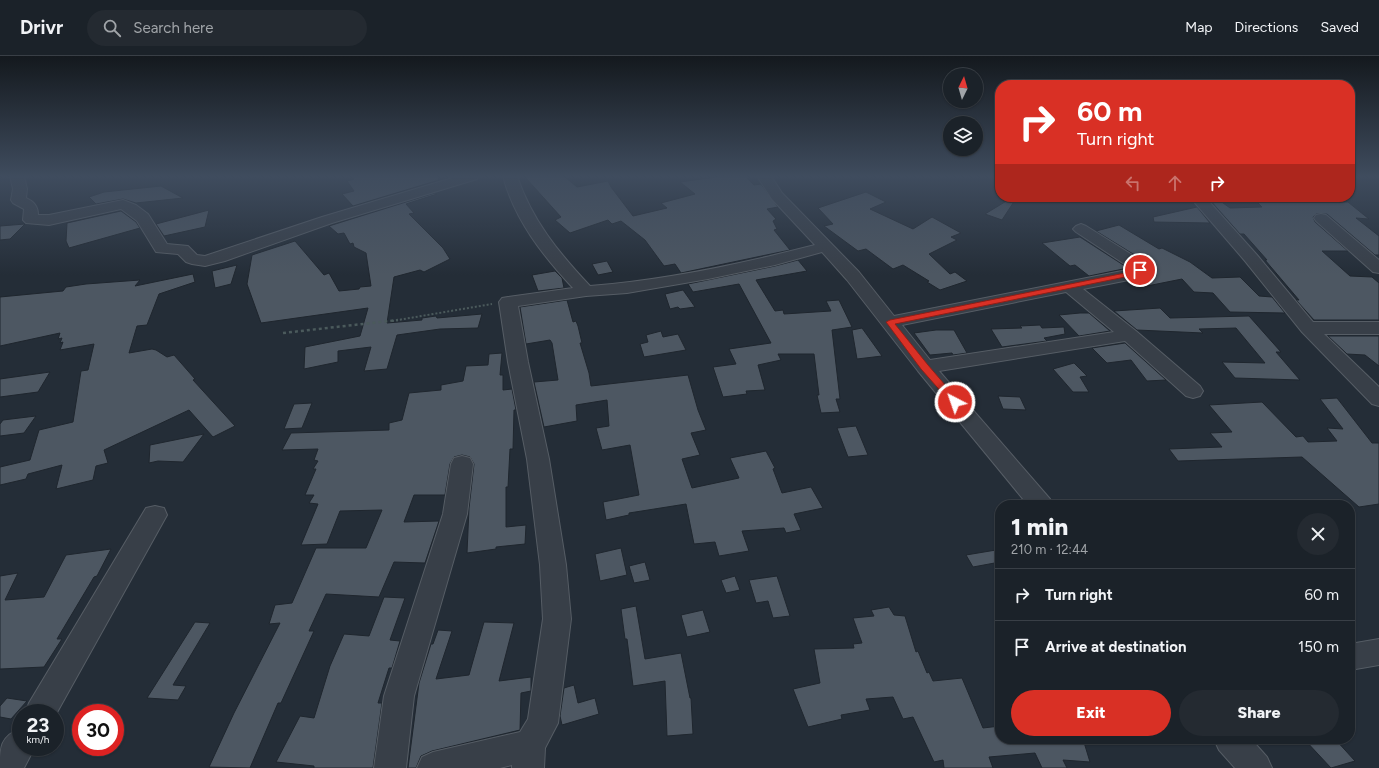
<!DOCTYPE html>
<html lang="en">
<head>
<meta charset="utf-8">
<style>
	:root { --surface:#1b2229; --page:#242a31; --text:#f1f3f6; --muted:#a0a4a8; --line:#393f46; --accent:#d93025 }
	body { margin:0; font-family:Figtree,sans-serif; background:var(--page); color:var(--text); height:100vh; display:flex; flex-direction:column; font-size:15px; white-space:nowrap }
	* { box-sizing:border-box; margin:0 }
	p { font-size:13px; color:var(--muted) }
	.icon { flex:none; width:22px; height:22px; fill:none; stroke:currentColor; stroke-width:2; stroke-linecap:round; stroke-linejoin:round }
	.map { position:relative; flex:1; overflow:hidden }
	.panel { position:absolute; left:995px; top:444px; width:360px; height:244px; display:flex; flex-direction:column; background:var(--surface); border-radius:16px; box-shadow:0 1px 3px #0004,0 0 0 1px var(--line) }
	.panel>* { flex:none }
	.hud { position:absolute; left:995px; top:24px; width:360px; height:122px; border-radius:16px; box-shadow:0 1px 3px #0004,0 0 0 1px var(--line); background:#d93025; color:#fff; overflow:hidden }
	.needle { width:26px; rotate:5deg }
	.buttons { position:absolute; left:943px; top:12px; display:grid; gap:8px }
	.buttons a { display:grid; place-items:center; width:40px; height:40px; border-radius:50%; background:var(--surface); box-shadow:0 1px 3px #0004,0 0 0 1px var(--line); font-size:20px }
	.speed { position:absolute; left:12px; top:648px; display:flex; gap:8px; font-size:20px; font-weight:700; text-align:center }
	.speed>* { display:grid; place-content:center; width:52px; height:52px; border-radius:50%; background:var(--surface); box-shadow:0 1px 3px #0004,0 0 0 1px var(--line); line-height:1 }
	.speed small { font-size:10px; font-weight:400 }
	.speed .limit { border:6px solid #d22; background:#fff; color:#111 }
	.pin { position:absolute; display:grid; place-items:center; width:34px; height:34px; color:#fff; margin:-17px; border:2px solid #fff; border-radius:50%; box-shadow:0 1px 4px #0007 }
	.me { position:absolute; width:44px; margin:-22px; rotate:319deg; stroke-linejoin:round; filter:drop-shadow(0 0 3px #0008) }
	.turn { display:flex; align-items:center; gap:14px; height:84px; padding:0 16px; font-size:18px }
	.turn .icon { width:52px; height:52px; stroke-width:2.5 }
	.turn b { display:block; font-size:28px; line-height:34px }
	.lanes { display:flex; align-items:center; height:38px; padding:0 16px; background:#0003; justify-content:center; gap:20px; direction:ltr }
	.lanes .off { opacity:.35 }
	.round { display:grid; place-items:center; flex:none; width:42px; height:42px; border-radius:21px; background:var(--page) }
	.head { display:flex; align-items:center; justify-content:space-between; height:68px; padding:0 16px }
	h1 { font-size:24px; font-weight:800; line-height:30px }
	.primary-button { display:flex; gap:8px; margin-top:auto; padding:8px 16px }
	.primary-button a { flex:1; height:46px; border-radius:24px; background:var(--accent); color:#fff; font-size:16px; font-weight:800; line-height:46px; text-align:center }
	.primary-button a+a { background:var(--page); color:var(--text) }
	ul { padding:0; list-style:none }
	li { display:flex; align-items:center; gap:12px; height:52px; padding:0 16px; border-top:1px solid var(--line) }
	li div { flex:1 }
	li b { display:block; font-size:15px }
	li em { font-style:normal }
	header { display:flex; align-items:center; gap:24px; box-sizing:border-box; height:56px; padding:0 20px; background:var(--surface); border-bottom:1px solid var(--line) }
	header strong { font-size:19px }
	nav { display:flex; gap:22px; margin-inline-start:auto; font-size:14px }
	.search { width:280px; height:36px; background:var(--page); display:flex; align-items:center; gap:10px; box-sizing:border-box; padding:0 14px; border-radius:22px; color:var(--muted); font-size:15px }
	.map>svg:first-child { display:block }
</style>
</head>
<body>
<header>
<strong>Drivr</strong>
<div class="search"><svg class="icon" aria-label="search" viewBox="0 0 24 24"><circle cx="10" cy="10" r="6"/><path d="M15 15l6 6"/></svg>Search here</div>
<nav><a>Map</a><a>Directions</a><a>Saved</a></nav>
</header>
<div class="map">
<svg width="1379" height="712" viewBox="0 0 1379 712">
	<rect width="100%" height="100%" fill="#242d37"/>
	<!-- building -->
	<g fill="#4d5762" stroke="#1f262e">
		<polygon points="352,120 438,120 439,124 353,150 342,138 354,135 347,125 354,123"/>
		<polygon points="524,120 564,120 577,131 608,125 611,131 633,160 667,152 661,147 695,138 680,126 723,120 745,120 754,129 761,128 778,151 767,153 776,163 773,165 777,173 774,174 790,194 681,217 675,208 664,210 645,184 621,165 612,168 608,164 570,177 555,164 561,161"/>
		<polygon points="161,130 183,142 136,147 123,143 96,148 89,141 104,136"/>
		<polygon points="866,136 886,146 870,153 913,173 932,161 961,177 951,181 957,184 929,198 950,218 955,216 967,225 940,234 927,226 929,225 903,209 893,213 866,193 858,195 824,170 833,168 818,152"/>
		<polygon points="435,137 437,138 406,148 414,157 409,158 443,192 450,203 424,216 420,214 394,221 387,267 422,264 422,262 436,260 437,262 482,258 478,272 440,273 397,279 387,313 364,315 371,291 338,295 338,306 304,313 305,291 360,280 368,252 261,267 247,228 252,199 295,185 324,219 329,217 339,235 359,233 360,231 371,230 366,197 354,191 353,187 350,188 344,177 338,178 329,170"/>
		<polygon points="1013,141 1017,141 1002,164 985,158"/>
		<polygon points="1252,141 1318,141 1324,146 1348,146 1369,163 1356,162 1379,180 1379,199 1375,199 1327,158 1316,158 1313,161 1315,166 1348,195 1322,195 1350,220 1372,221 1379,227 1379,264 1314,264 1296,244 1299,244 1265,204 1267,204 1244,178 1240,178 1210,144 1219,144 1230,152 1262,151"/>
		<polygon points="1197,151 1210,167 1154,166 1153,161"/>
		<polygon points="209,154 205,171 164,180 156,168"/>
		<polygon points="121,155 136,166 140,172 69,192 66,185 67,167"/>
		<polygon points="25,168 10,183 0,184 0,170"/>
		<polygon points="1119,169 1159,193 1162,192 1190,206 1212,222 1240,221 1259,240 1272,241 1285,257 1230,256 1213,237 1194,236 1182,223 1142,231 1133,225 1145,222 1149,215 1146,206 1096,175"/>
		<polygon points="1080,181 1128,212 1089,220 1075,209 1070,210 1042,187"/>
		<polygon points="798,204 807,215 756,224 775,255 783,254 784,258 831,255 826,245 839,244 852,271 832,274 840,343 836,343 840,356 821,357 817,339 819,339 814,298 778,298 781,304 758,309 765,334 746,335 747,338 723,341 713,311 736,308 729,293 771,287 739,228 693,236 688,228 775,210"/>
		<polygon points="607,205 613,216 598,219 592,208"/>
		<polygon points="237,209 231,228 215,232 212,215"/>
		<polygon points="555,215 562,222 564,232 538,235 532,219"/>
		<polygon points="193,218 195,226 159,238 147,269 137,270 129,297 152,293 156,294 167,301 174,299 195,323 193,324 235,370 213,381 189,354 104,394 108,407 96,410 93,424 56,433 62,409 28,418 26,423 0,429 0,411 30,404 39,374 73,366 81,315 88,314 94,288 60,294 63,286 60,287 62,282 58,283 60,277 0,290 0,241 63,235 66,231 86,228 140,224 135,230"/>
		<polygon points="683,234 695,251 680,253 678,251 670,253 665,238"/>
		<polygon points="567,244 573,266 576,265 578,270 582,287 580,287 589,317 591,330 688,319 698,354 706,374 691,377 700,399 682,403 692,432 739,422 730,402 766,395 775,412 773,413 782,437 811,431 823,452 794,458 801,474 786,477 784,472 742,475 749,495 719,500 715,486 694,488 686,448 629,457 629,459 606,464 603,446 639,439 630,389 602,394 596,372 609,370 607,344 576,349 577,365 544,371 534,326 558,324 552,287 550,284 526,288 520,251"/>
		<polygon points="1160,252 1170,262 1249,260 1281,296 1276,296 1300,324 1235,322 1222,306 1265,307 1236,272 1199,273 1203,277 1137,274 1114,255"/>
		<polygon points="1080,257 1089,257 1110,275 1079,280 1059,259"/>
		<polygon points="1040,269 1042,272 1064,271 1065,278 1044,282 1047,285 1002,291 991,273 1022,272 1020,270"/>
		<polygon points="862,272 882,300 857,303 852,274"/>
		<polygon points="936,274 954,274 967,297 953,299 952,297 930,299 914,277"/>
		<polygon points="661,275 663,281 678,278 686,294 644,301 640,288 648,286 646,279"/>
		<polygon points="1328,280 1379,280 1379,310 1365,299 1347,298"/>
		<polygon points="1125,287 1166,324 1147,325 1131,304 1107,307 1092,292"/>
		<polygon points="502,297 500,319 503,319 503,334 512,333 516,354 514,354 513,393 510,393 508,431 506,431 506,471 526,469 525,488 496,491 496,493 467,497 469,452 474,408 470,401 462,399 454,401 450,408 445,439 414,439 404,466 439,465 425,507 394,506 379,541 326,538 309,575 314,575 281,647 278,647 250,712 209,711 234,657 280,567 269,568 275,549 292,547 316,492 366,492 382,454 340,455 327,488 301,489 318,448 309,447 314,439 305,439 316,413 313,413 318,405 314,404 318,393 282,394 291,377 389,374 389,367 402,364 409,337 441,334 441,329 463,325 466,310 488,309 489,298"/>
		<polygon points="1074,307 1087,320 1080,321 1089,336 1073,336 1053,313"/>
		<polygon points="50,316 38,336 0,341 0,323"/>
		<polygon points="998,340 1020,341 1026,354 1003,353"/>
		<polygon points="1337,342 1372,387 1379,387 1379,448 1359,451 1302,401 1178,405 1169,393 1222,391 1210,377 1232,376 1209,349 1262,346 1296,381 1303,380 1308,386 1337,385 1327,372 1343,373 1320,343"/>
		<polygon points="312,347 302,372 284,373 294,348"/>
		<polygon points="36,360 24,377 0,380 0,368 3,364"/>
		<polygon points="856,370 868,399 848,401 837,372"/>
		<polygon points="204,378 183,406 158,405 149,407 150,389"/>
		<polygon points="621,492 627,519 600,525 595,498"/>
		<polygon points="111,493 97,520 94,521 57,583 62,583 44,611 0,613 0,520 18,517 5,544 44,541 66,499"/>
		<polygon points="996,494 1000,500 1000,506 973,511 966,499"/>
		<polygon points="645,506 650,524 634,527 629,510"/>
		<polygon points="735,520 740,534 726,537 721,524"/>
		<polygon points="777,520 790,560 773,562 768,545 756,547 749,524"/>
		<polygon points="384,541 405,542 390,584 400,585 392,612 389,612 378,647 382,647 373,712 314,712 314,710 276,706 300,660 314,662 330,610 344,578 369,580"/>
		<polygon points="636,550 645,603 681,597 690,642 691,642 693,678 667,680 665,625 633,630 627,583 625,583 621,553"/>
		<polygon points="889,551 894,559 905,560 916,596 918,595 927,617 929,616 933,625 962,622 983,672 1000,670 1000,683 1083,683 1090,706 1063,704 1067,712 1042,712 1035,697 989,701 993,712 944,712 943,704 934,706 913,661 903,663 893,641 866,643 870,654 841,659 842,663 808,671 793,633 820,627 814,593 854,592 853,588 862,587 853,562 874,560 871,554"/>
		<polygon points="703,554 710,576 687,581 681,559"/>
		<polygon points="195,566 210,567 173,629 186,630 178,644 147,642"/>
		<polygon points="484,566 514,567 499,625 531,621 531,635 521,637 520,674 432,695 421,700 416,712 408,712 419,627 431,588 433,588 438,574 452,575 436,623 469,619"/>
		<polygon points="574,629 578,647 595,642 599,658 562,669 560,660 564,632"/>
		<polygon points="7,642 27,645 11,663 0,661 0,650"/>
		<polygon points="1304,683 1335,683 1355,705 1331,712"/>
	</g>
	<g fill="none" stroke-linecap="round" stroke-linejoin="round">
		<!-- minor casing -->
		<g stroke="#565d65" stroke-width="2">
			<g id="minor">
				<path d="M 10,120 L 24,120 L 27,133 L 26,142 C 34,146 38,150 38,159 L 49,159 L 123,144 L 136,149 L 148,158 L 167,188 L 188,190 L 197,199 L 205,200 L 322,161 L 459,120 L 479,120 L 477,123 L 332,167 L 225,205 L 205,210 L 192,208 L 186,206 L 178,198 L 156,196 L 137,165 L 121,153 L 49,169 L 26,167 L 23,164 L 24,153 L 13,147 L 11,144 L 13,133 Z"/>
				<path d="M 503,120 L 517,120 C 532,164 558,196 590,230 C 666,224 741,208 815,189 L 772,143 L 757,120 L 771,120 L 782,137 L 859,216 L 894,260 L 1132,213 L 1076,176 L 1073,173 L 1076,170 L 1081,168 L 1086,170 L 1145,207 L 1148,214 L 1144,221 L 1083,233 L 1136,275 L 1200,330 L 1203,335 L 1200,340 L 1193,342 L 1186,340 L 1125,285 L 939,315 L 1050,443 L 1054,449 L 1028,449 L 918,315 L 847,224 L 822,196 L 775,209 L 708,223 L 627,237 L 586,240 L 518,250 L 528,306 L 549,403 L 566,509 L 571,563 L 558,667 L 545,692 L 544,712 L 512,712 L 512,709 L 500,712 L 417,712 L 422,701 L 433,696 L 520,676 L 528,663 L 543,563 L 540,509 L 527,403 L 508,306 L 499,246 L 502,242 L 508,241 L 573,232 C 543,200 514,163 503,120 ZM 1066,236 L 1114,276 L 930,304 L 902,269 Z"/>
				<polygon points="1190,141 1205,141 1257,199 1313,266 1379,266 1379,278 1324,278 1379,331 1379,350 1372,348 1302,276 1245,205"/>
				<polygon points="1321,158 1326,159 1379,204 1379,217 1373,216 1316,165 1314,162 1316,159"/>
				<polygon points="462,400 470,402 473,408 467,458 414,640 406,712 374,712 384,640 443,458 451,408 454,402"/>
				<polygon points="155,450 164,452 167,459 55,660 55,657 25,657 29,647 146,452"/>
				<polygon points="1379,583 1379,609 1350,614 1350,588"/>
				<path d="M 21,672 L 21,691 L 35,691 L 24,712 L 0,712 C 0,691 0,681 21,672 Z"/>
				<polygon points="1214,683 1251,683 1267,701 1272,712 1235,712 1219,694"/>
			</g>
		</g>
		<!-- path-far1 -->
		<polyline stroke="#4b5a5c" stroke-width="2" stroke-dasharray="2 2" stroke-linecap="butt" points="392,265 492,248"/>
		<!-- path -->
		<polyline stroke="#4b5a5c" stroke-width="2.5" stroke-dasharray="3 3" stroke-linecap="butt" points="283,277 398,264"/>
		<!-- minor -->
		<use href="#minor" fill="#383f48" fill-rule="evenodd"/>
	</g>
	<!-- sky -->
	<linearGradient id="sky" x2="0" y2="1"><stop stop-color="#14191e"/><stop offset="0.55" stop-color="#3f4c5e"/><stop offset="1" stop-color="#3f4c5e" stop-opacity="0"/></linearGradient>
	<rect width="1379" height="219" fill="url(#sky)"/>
	<!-- route -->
	<polygon fill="#d93025" stroke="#8d1f18" points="1137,212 1142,212 1143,214 1140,218 895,268 928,309 958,344 960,346 958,348 952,348 921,313 886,266 890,264 1135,215"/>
</svg>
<div class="buttons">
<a><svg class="needle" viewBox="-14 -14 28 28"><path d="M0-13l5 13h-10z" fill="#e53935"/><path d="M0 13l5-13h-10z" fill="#a0a4a8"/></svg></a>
<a><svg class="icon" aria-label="layers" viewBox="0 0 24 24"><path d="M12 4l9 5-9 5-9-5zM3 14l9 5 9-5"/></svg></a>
</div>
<div class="speed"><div>23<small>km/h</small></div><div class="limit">30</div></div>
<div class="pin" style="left:1140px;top:214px;background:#d93025"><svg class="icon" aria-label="arrive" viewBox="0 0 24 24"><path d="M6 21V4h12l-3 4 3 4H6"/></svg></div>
<svg class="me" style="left:955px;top:346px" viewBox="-20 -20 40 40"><circle r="17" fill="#d93025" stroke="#fff" stroke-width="3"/><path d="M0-11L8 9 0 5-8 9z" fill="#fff"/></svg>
<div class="hud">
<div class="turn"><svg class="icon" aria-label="right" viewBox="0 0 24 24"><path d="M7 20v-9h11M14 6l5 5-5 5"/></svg><div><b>60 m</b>Turn right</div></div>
<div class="lanes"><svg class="icon off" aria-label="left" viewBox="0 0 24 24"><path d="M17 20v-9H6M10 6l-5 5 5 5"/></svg><svg class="icon off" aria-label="ahead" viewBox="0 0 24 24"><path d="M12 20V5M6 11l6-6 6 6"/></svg><svg class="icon" aria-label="right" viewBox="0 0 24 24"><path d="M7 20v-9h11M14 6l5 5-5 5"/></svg></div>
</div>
<section class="panel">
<div class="head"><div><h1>1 min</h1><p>210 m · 12:44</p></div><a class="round"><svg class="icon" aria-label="close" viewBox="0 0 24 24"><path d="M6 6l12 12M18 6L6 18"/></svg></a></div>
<ul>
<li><svg class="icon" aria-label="right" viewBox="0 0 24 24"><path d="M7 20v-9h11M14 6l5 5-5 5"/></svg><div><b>Turn right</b></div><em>60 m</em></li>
<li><svg class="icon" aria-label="arrive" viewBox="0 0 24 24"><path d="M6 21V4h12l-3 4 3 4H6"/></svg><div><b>Arrive at destination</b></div><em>150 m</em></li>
</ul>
<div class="primary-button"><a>Exit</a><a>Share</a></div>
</section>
</div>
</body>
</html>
